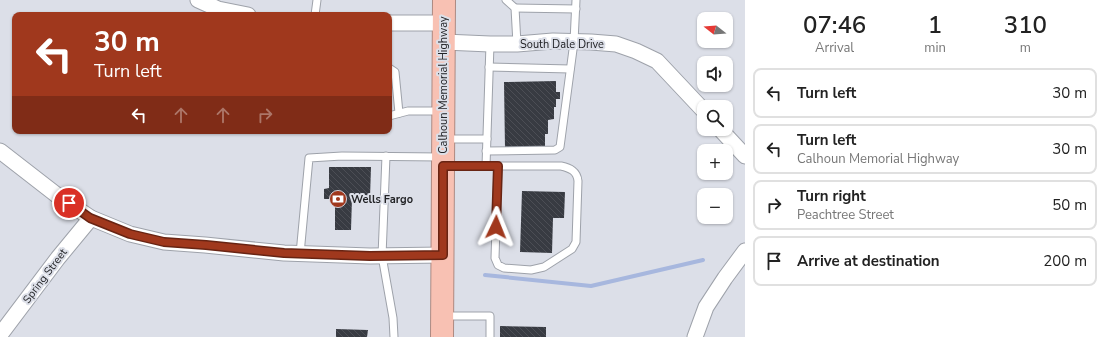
<!DOCTYPE html>
<html lang="en">
<head>
<meta charset="utf-8">
<style>
	:root { --surface:#fff; --page:#f2f2f2; --text:#222; --muted:#767676; --line:#e0e0e0 }
	body { margin:0; font-family:"Nunito Sans",sans-serif; background:var(--page); color:var(--text); height:100vh; display:flex; flex-direction:column; font-size:15px; white-space:nowrap }
	* { box-sizing:border-box; margin:0 }
	p { font-size:13px; color:var(--muted) }
	.icon { flex:none; width:22px; height:22px; fill:none; stroke:currentColor; stroke-width:2; stroke-linecap:round; stroke-linejoin:round }
	.map { position:relative; flex:1; overflow:hidden }
	.panel { display:flex; flex-direction:column; background:var(--surface); width:360px }
	.panel>* { flex:none }
	.banner { position:absolute; left:12px; top:12px; width:380px; height:122px; border-radius:8px; box-shadow:0 1px 3px #0004; background:#a0381d; color:#fff; overflow:hidden }
	.needle { width:26px; rotate:287deg }
	.controls { position:absolute; left:697px; top:12px; display:grid; gap:8px }
	.controls a { display:grid; place-items:center; width:36px; height:36px; border-radius:8px; background:var(--surface); box-shadow:0 1px 3px #0004; font-size:20px }
	.pin { position:absolute; display:grid; place-items:center; width:34px; height:34px; color:#fff; margin:-17px; border:2px solid #fff; border-radius:50%; box-shadow:0 1px 4px #0007 }
	.me { position:absolute; width:44px; margin:-22px; rotate:2deg; stroke-linejoin:round; filter:drop-shadow(0 0 3px #0008) }
	.turn { display:flex; align-items:center; gap:14px; height:84px; padding:0 16px; font-size:18px }
	.turn .icon { width:52px; height:52px; stroke-width:2.5 }
	.turn b { display:block; font-size:28px; line-height:34px }
	.lanes { display:flex; align-items:center; height:38px; padding:0 16px; background:#0003; justify-content:center; gap:20px; direction:ltr }
	.lanes .off { opacity:.35 }
	.eta { display:flex; justify-content:space-evenly; align-items:center; height:68px; text-align:center }
	.eta b { font-size:24px; font-weight:600; line-height:28px }
	ul { padding:0; list-style:none }
	li { display:flex; align-items:center; gap:12px; height:50px; margin:0 8px 6px; padding:0 8px; border:2px solid var(--line); border-radius:8px }
	li div { flex:1 }
	li b { display:block; font-size:15px }
	li em { font-style:normal }
	main { display:flex; flex:1; min-height:0 }
	.map>svg:first-child { display:block }
</style>
</head>
<body>
<main>
<div class="map">
<svg width="745" height="337" viewBox="0 0 745 337">
	<defs>
		<pattern id="building-back-hatch" width="6" height="6" patternUnits="userSpaceOnUse"><rect width="6" height="6" fill="#383b42"/><path d="M-1 5l2 2M0 0l6 6M5-1l2 2" fill="none" stroke="#4c4e55"/></pattern>
	</defs>
	<rect width="100%" height="100%" fill="#dcdfe8"/>
	<g fill="none" stroke-linecap="round" stroke-linejoin="round">
		<!-- stream -->
		<polyline stroke="#a7b7de" stroke-width="4" points="485,275 591,286 703,260"/>
	</g>
	<!-- building -->
	<g fill="url(#building-back-hatch)">
		<polygon points="556,81 556,92 560,92 560,99 556,99 556,107 554,107 554,119 548,120 548,134 545,134 545,148 505,149 504,82"/>
		<polygon points="329,167 371,167 370,198 352,198 351,230 335,230 335,199 324,199 324,189 329,188"/>
		<polygon points="522,191 565,192 564,218 553,218 552,253 520,252"/>
		<polygon points="500,326 546,327 546,337 500,337"/>
		<polygon points="336,329 368,330 367,337 336,337"/>
	</g>
	<g fill="none" stroke-linecap="round" stroke-linejoin="round">
		<!-- lane casing -->
		<g stroke="#9ea2aa" stroke-width="9">
			<g id="lane">
				<polyline points="506,0 515,8 517,44"/>
				<polyline points="515,8 576,9"/>
				<polyline points="315,15 317,0"/>
				<polyline points="489,67 570,69"/>
				<polyline points="389,68 395,72 399,113"/>
				<polyline points="389,116 408,111 441,111"/>
				<polyline points="445,139 487,139"/>
				<polyline points="486,151 555,150 560,147 574,42 576,0"/>
				<polyline points="386,156 382,256 393,318 394,337"/>
				<path d="M 445,166 L 561,166 C 570,168 577,171 578,181 L 576,242 L 572,249 L 544,267 L 531,270 L 504,268 L 498,265 L 495,258 L 498,166"/>
				<polyline points="486,166 490,44"/>
				<polyline points="300,254 309,158 342,156 440,157"/>
				<polyline points="444,316 490,316 490,337"/>
			</g>
		</g>
		<!-- street casing -->
		<g stroke="#9ea2aa" stroke-width="17">
			<g id="street">
				<polyline points="198,0 218,9 248,15"/>
				<polyline points="389,23 444,23"/>
				<polyline points="444,42 490,44 517,44 553,41 591,42 616,44 636,51 657,61 704,111"/>
				<polyline points="720,129 745,156"/>
				<polyline points="0,151 58,196 91,218 130,234 164,242 205,245 284,253 370,256 443,255"/>
				<polyline points="0,335 58,258 91,218"/>
				<polyline points="695,337 706,307 725,278 745,251"/>
			</g>
		</g>
		<!-- highway casing -->
		<g stroke="#ad8a82" stroke-width="24">
			<polyline id="highway" points="442,337 444,0"/>
		</g>
		<!-- lane -->
		<use href="#lane" stroke="#fff" stroke-width="7"/>
		<!-- street -->
		<use href="#street" stroke="#fff" stroke-width="15"/>
		<!-- highway -->
		<use href="#highway" stroke="#f8c1b3" stroke-width="22"/>
	</g>
	<g fill="none" stroke-linecap="round" stroke-linejoin="round">
		<!-- route casing -->
		<g stroke="#682413" stroke-width="10">
			<polyline id="route" points="69,203 90,218 130,234 164,242 206,245 284,253 370,256 443,255 443,166 498,166 496,227"/>
		</g>
		<!-- route -->
		<use href="#route" stroke="#a0381d" stroke-width="7"/>
	</g>
	<!-- icons -->
	<defs>
		<g id="bank-disc" transform="scale(0.9)"><circle r="9.5" fill="#a0381d" stroke="#dcdfe8"/><path d="M-6-4H6V4H-6ZM0-2.3a2.3 2.3 0 1 0 0 4.6a2.3 2.3 0 1 0 0-4.6Z" fill="#fff"/></g>
	</defs>
	<g fill-rule="evenodd">
		<use href="#bank-disc" x="338" y="199"/>
	</g>
	<g text-anchor="middle" dominant-baseline="central" stroke-width="4" stroke-linejoin="round" paint-order="stroke">
		<!-- street labels -->
		<g font-size="11" fill="#222326" stroke="#dcdfe8">
			<text x="562" y="44">South Dale Drive</text>
			<text transform="translate(443 85) rotate(-90)">Calhoun Memorial Highway</text>
			<text transform="translate(45 276) rotate(-53)">Spring Street</text>
		</g>
		<!-- poi labels -->
		<g font-size="11" font-weight="bold" fill="#222326" stroke="#dcdfe8" text-anchor="start">
			<text x="351" y="199">Wells Fargo</text>
		</g>
	</g>
</svg>
<div class="controls">
<a><svg class="needle" viewBox="-14 -14 28 28"><path d="M0-13l5 13h-10z" fill="#e53935"/><path d="M0 13l5-13h-10z" fill="#767676"/></svg></a>
<a><svg class="icon" aria-label="sound" viewBox="0 0 24 24"><path d="M4 9h4l5-4v14l-5-4H4zM17 9q2 3 0 6"/></svg></a>
<a><svg class="icon" aria-label="search" viewBox="0 0 24 24"><circle cx="10" cy="10" r="6"/><path d="M15 15l6 6"/></svg></a>
<a>+</a>
<a>−</a>
</div>
<div class="pin" style="left:69px;top:203px;background:#d93025"><svg class="icon" aria-label="arrive" viewBox="0 0 24 24"><path d="M6 21V4h12l-3 4 3 4H6"/></svg></div>
<svg class="me" style="left:496px;top:227px" viewBox="-20 -20 40 40"><path d="M0-17L14 15 0 8-14 15z" fill="#a0381d" stroke="#fff" stroke-width="4"/></svg>
<div class="banner">
<div class="turn"><svg class="icon" aria-label="left" viewBox="0 0 24 24"><path d="M17 20v-9H6M10 6l-5 5 5 5"/></svg><div><b>30 m</b>Turn left</div></div>
<div class="lanes"><svg class="icon" aria-label="left" viewBox="0 0 24 24"><path d="M17 20v-9H6M10 6l-5 5 5 5"/></svg><svg class="icon off" aria-label="ahead" viewBox="0 0 24 24"><path d="M12 20V5M6 11l6-6 6 6"/></svg><svg class="icon off" aria-label="ahead" viewBox="0 0 24 24"><path d="M12 20V5M6 11l6-6 6 6"/></svg><svg class="icon off" aria-label="right" viewBox="0 0 24 24"><path d="M7 20v-9h11M14 6l5 5-5 5"/></svg></div>
</div>
</div>
<section class="panel">
<div class="eta">
<div><b>07:46</b><p>Arrival</p></div>
<div><b>1</b><p>min</p></div>
<div><b>310</b><p>m</p></div>
</div>
<ul>
<li><svg class="icon" aria-label="left" viewBox="0 0 24 24"><path d="M17 20v-9H6M10 6l-5 5 5 5"/></svg><div><b>Turn left</b></div><em>30 m</em></li>
<li><svg class="icon" aria-label="left" viewBox="0 0 24 24"><path d="M17 20v-9H6M10 6l-5 5 5 5"/></svg><div><b>Turn left</b><p>Calhoun Memorial Highway</p></div><em>30 m</em></li>
<li><svg class="icon" aria-label="right" viewBox="0 0 24 24"><path d="M7 20v-9h11M14 6l5 5-5 5"/></svg><div><b>Turn right</b><p>Peachtree Street</p></div><em>50 m</em></li>
<li><svg class="icon" aria-label="arrive" viewBox="0 0 24 24"><path d="M6 21V4h12l-3 4 3 4H6"/></svg><div><b>Arrive at destination</b></div><em>200 m</em></li>
</ul>
</section>
</main>
</body>
</html>
